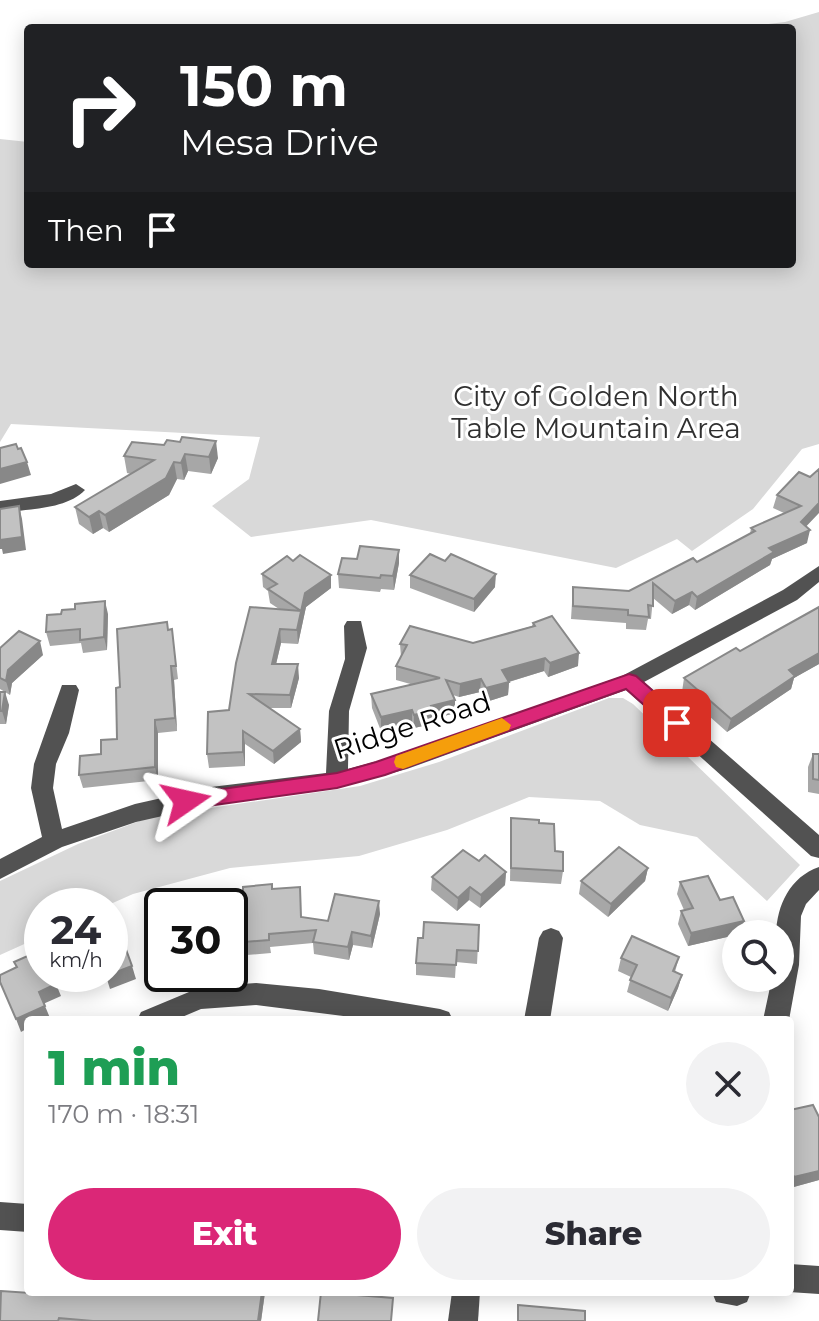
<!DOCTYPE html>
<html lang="en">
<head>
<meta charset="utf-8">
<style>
	:root { --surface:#fff; --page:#f2f2f3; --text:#2b2b33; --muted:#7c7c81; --accent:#db2777 }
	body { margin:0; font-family:Montserrat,sans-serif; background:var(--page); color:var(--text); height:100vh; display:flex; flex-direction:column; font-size:30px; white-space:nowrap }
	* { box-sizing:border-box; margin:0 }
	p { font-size:26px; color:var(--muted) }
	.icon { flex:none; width:44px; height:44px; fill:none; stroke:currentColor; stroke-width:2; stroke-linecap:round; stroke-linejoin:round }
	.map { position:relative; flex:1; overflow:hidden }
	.drawer { position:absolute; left:24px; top:1016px; width:770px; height:280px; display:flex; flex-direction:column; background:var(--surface); border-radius:8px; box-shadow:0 4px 20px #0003 }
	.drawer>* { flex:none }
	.top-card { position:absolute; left:24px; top:24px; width:772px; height:244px; border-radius:8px; box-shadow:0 4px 20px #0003; background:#202124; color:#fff; overflow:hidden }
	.tools { position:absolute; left:722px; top:920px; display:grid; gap:16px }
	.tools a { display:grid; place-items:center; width:72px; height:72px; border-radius:50%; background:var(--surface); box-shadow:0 4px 20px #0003; font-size:40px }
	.speed { position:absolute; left:24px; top:888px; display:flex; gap:16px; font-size:40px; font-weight:700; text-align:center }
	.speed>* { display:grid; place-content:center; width:104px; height:104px; border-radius:50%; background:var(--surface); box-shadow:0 4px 20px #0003; line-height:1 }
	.speed small { font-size:20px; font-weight:400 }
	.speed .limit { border:4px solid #111; border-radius:12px; background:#fff; color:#111 }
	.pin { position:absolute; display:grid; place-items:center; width:68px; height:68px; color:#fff; margin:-34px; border-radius:16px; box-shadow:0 4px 12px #0006 }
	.me { position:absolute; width:88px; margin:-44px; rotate:79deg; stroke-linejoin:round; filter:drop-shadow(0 0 6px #0008) }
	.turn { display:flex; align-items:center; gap:28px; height:168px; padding:0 24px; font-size:36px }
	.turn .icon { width:104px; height:104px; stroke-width:2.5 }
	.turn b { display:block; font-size:56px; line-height:68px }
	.then { display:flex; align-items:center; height:76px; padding:0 24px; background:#0003; gap:16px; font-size:30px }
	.round { display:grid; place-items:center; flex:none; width:84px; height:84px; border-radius:42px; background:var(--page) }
	.headline { display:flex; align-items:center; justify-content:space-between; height:136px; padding:0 24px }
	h1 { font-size:48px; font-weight:800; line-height:60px; color:#1e9e55 }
	.action { display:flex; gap:16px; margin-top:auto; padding:16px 24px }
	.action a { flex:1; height:92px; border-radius:48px; background:var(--accent); color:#fff; font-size:32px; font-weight:800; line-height:92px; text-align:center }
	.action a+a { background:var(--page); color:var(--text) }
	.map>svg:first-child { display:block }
</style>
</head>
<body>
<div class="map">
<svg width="819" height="1321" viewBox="0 0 819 1321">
	<rect width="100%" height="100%" fill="#fff"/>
	<!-- green -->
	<g fill="#d9d9d9">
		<polygon points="819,12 819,444 802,449 753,509 692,551 677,539 616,568 371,520 251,537 212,506 249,479 260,437 11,424 0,442 0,139 28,142 28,264 792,264 792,28 735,28 785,22"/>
		<polygon points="609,698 623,698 633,704 800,865 767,901 697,837 640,825 600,801 529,797 447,830 359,856 230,868 133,894 106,906 42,906 42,936 0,955 0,881 78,844 150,817 360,786 439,762"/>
	</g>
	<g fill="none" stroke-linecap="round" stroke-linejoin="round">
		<!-- minor -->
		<g fill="#525252" fill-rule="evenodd">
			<path d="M 76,484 L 85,490 C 66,510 26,509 0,513 L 0,501 L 51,494 Z"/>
			<polygon points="819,566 819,582 797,600 644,682 819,835 819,858 811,856 626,690 407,769 337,788 211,805 136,822 62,847 0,879 0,859 42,837 31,788 34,764 62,685 76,685 79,690 69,733 56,764 53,788 62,829 135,804 211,787 326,773 329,711 345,659 344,626 347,621 361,621 367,648 349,711 348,769 396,756 622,676 783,590"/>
			<path d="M 819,867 L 819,890 L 806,904 L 801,916 L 799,965 L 789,1020 L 763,1020 L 772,978 L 780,978 L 780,934 L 776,934 C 777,905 790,877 819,867 Z"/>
			<polygon points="551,928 559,931 563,938 550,1020 524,1020 539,938 543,931"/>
			<polygon points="256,983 319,989 440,1009 449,1012 453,1020 375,1020 256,1005 201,1009 175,1020 137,1020 141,1012 201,987"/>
			<polygon points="0,1202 28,1204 28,1232 0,1230"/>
			<polygon points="790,1264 819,1266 819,1294 789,1292"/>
			<polygon points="452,1292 480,1292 478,1321 448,1321"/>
			<polygon points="712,1292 751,1292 747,1302 737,1306 716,1302"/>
		</g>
	</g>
	<!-- wall -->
	<g fill="#a7a7a7">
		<polygon points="164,445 218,458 211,474 188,471 184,480 177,479 169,495 109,532 103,528 93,534 79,524 75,507 131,474 127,473 124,456"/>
		<polygon points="799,472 806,526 807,543 772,559 770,565 695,610 689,605 672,614 653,598 651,619 648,619 646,630 626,629 626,623 571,619 573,587 629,591 697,562 750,534 751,528 784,513 773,508 777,495"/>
		<polygon points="399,550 399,563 394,590 381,589 380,592 339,588 338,574 357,559"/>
		<polygon points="262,574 331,588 306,607 298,644 281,643 276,664 299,678 291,708 269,708 300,729 301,742 274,764 245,744 245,766 209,768 207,754 279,609 270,603 268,591 263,587"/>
		<polygon points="410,575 495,587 474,612 410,588"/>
		<polygon points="819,607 819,664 794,678 791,689 727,732 682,692 684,678 740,651"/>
		<polygon points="75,609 108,614 107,650 83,653 81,643 50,646 46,632 61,614"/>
		<polygon points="533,623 578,666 548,677 544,671 509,682 508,695 486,702 480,692 459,697 453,695 455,700 455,713 433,719 432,724 414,728 412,723 381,731 372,708 371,694 414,685 396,680 396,666 401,657 400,644 473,643 532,626"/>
		<polygon points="172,629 178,679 174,680 177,731 158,733 158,780 83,788 79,775 117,739 120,687 168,630"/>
		<polygon points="0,648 43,655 12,683 10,695 0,689"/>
		<polygon points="0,692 9,705 6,724 0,724"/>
		<polygon points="813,754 819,754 819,794 808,792 808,767"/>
		<polygon points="511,818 539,823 555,851 563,871 561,884 510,881"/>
		<polygon points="479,861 506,872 505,885 480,908 469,900 457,911 431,890 432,877"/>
		<polygon points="648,868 645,881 608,917 579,894 581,881"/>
		<polygon points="680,882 720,900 744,921 740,934 688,946 678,924 681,911 684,910 677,894"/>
		<polygon points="272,884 273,889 302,917 328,921 380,914 372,948 353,945 349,960 314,954 313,943 270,947 271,953 234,956 232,943 243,920"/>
		<polygon points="479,925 477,964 456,962 455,978 416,975 416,963 423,938"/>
		<polygon points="679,957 675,972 682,975 678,988 668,1011 627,992 631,977 618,971 621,958"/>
		<polygon points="790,1110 819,1180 790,1188"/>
		<polygon points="265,1292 261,1321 0,1321 30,1293"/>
	</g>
	<!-- shaded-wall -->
	<g fill="#888">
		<polygon points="216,441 218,458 211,474 209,457"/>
		<polygon points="185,454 188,471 184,480 181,463"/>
		<polygon points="27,462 31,475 0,484 0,469"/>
		<polygon points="174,462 177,479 169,495 109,532 105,515"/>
		<polygon points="819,503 819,513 798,535 810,530 807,543 772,559 770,565 695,610 697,597 769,548 801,522"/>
		<polygon points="19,506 22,519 26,550 3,554 2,549 0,549 0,539"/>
		<polygon points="99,511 103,528 93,534 89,517"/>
		<polygon points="399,550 399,563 394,590 393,576"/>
		<polygon points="496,574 495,587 474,612 474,599"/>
		<polygon points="331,575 331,588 306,607 298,644 297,630 305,593"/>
		<polygon points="692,592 689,605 672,614 675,601"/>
		<polygon points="105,601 108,614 107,650 104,637"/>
		<polygon points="280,629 281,643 273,677 272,664"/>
		<polygon points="40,641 43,655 12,683 10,695 6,681 8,670"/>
		<polygon points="579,653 578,666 548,677 550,663"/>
		<polygon points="819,653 819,664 794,678 791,689 727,732 731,719 789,670"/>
		<polygon points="545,658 544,671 501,684 502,670"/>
		<polygon points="298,664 299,678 291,708 290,695"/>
		<polygon points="171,666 174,680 177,731 175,718"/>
		<polygon points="481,679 480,692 459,697 460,684"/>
		<polygon points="509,682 508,695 486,702 486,688"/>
		<polygon points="5,692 9,705 6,724 2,711"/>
		<polygon points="455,700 455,713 433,719 432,724 414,728 414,715 431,706"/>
		<polygon points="412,710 412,723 381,731 381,717"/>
		<polygon points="155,720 158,733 158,780 155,767"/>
		<polygon points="300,729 301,742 274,764 273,751"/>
		<polygon points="243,731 245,744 245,766 243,752"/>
		<polygon points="648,868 645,881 608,917 611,904"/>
		<polygon points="506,872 505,885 480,908 481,895"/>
		<polygon points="470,887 469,900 457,911 458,898"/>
		<polygon points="379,901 380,914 372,948 371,936"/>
		<polygon points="744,921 740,934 688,946 691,933"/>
		<polygon points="352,932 353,945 349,960 348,947"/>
		<polygon points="132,966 136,979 110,989 106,976"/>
		<polygon points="82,974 105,974 106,978 86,985"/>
		<polygon points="682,975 678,988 668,1011 671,998"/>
		<polygon points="56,984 61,996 43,1004 39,992"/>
		<polygon points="45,1006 50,1018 45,1020 28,1020 28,1028 21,1032 16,1019"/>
		<polygon points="819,1171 819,1180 790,1188 794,1177"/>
		<polygon points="262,1292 265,1292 261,1321 258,1321"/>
	</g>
	<!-- building -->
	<g fill="#c2c2c2" stroke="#888" stroke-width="2">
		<polygon points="182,437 216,441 209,457 185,454 181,463 174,462 166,478 105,515 99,511 89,517 75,507 154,460 124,456 132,442 164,445 167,440 180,442"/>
		<polygon points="16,444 18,449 21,448 27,462 0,469 0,448"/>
		<polygon points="819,469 819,503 801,522 810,530 769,548 774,552 697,597 692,592 675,601 653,583 653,606 648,605 649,617 628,615 628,610 573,606 573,587 629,591 693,558 697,562 755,531 751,528 801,506 777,495 799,472 810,477"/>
		<polygon points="19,506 22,537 0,540 0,509"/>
		<polygon points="360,546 399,550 393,576 381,575 380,578 338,574 342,558 357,559"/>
		<polygon points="430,554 445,561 451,554 496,574 474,599 410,575"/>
		<polygon points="300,555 331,575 305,593 297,630 280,629 272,664 298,664 290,695 249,694 300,729 273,751 243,731 243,752 207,754 208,712 229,710 236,663 250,607 301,611 268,589 277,584 262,574 287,556 293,561"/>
		<polygon points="105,601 104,637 80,640 80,629 46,632 47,615 61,614 62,610 75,609 75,604"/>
		<polygon points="819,607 819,653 789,670 795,676 731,719 684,678 736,648 740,651"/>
		<polygon points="552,616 579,653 550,663 545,658 502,670 509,682 486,688 481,679 460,684 446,680 455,700 431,706 433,710 414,715 412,710 381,717 371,694 440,678 396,666 407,645 400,644 410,626 473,643 535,626 533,623"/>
		<polygon points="167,622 168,630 172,629 176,666 171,666 175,718 155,720 155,767 79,775 80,756 101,754 101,740 117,739 116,688 120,687 117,629"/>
		<polygon points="19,631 40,641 8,670 6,681 0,678 0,648"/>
		<polygon points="0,692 5,692 2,711 0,711"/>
		<polygon points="813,754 819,754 819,780 813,779"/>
		<polygon points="511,818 539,820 539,823 554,824 555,851 563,852 563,871 511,868"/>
		<polygon points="619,847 648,868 611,904 581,881"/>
		<polygon points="463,850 479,861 485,855 506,872 481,895 470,887 458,898 432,877"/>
		<polygon points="708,876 720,900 733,897 744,921 691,933 681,911 693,908 680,882"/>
		<polygon points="272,884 272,889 300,887 301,917 328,921 335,894 379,901 371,936 352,932 348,947 313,942 316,930 269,934 269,940 232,943 232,921 243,920 243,887"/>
		<polygon points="203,892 206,906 170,906 178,904 177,899"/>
		<polygon points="116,922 132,966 106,976 105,974 110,974 110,924"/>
		<polygon points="424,922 479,925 478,951 457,950 456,965 416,963 418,938 423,938"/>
		<polygon points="162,936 162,956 160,957 157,937"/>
		<polygon points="632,936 679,957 673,971 682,975 671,998 630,980 637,965 621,958"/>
		<polygon points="41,950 42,953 42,974 52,974 56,984 39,992 45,1006 16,1019 0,982 0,975 17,967 14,962"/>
		<polygon points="813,1105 819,1117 819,1171 794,1177 790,1169 790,1110"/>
		<polygon points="1,1291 30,1293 30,1292 262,1292 258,1321 93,1321 59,1318 58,1321 0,1321"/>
		<polygon points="321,1292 393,1298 391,1321 318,1321"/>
		<polygon points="518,1305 585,1311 585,1321 518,1321"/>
	</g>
	<!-- route -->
	<polygon fill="#db2777" stroke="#8e194d" stroke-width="2" points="629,674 636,676 684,718 686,723 684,728 670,728 626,689 385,775 337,788 186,809 179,807 176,801 179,796 186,794 337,773 376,762"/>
	<!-- slow -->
	<polygon fill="#f59e0b" points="502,718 511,725 509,730 403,769 396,767 394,762 396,756"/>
	<g text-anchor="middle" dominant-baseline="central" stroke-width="6" stroke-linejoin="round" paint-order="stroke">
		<!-- park labels -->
		<g font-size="28" fill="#303030" stroke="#fff">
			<text x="596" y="396">City of Golden North<tspan x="596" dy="32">Table Mountain Area</tspan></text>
		</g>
		<!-- street labels -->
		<g font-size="28" fill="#000" stroke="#fff">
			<text transform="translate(412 725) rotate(-18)">Ridge Road</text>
		</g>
	</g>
</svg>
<div class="tools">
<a><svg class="icon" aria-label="search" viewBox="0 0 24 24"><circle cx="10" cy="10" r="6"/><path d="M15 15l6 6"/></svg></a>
</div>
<div class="speed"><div>24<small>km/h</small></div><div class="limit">30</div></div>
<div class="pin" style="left:677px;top:723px;background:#d93025"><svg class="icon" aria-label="arrive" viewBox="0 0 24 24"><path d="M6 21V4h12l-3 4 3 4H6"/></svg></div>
<svg class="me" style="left:186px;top:801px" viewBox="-20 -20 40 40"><path d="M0-17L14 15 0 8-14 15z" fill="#db2777" stroke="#fff" stroke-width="4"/></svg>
<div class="top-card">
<div class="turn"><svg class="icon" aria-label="right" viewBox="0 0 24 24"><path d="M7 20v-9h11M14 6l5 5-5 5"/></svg><div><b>150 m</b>Mesa Drive</div></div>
<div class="then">Then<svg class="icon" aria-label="arrive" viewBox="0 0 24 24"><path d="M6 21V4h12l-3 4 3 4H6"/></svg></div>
</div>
<section class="drawer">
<div class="headline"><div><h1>1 min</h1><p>170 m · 18:31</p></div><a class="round"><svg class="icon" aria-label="close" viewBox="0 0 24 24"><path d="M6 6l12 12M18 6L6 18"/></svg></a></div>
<div class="action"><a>Exit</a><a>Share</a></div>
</section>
</div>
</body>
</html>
